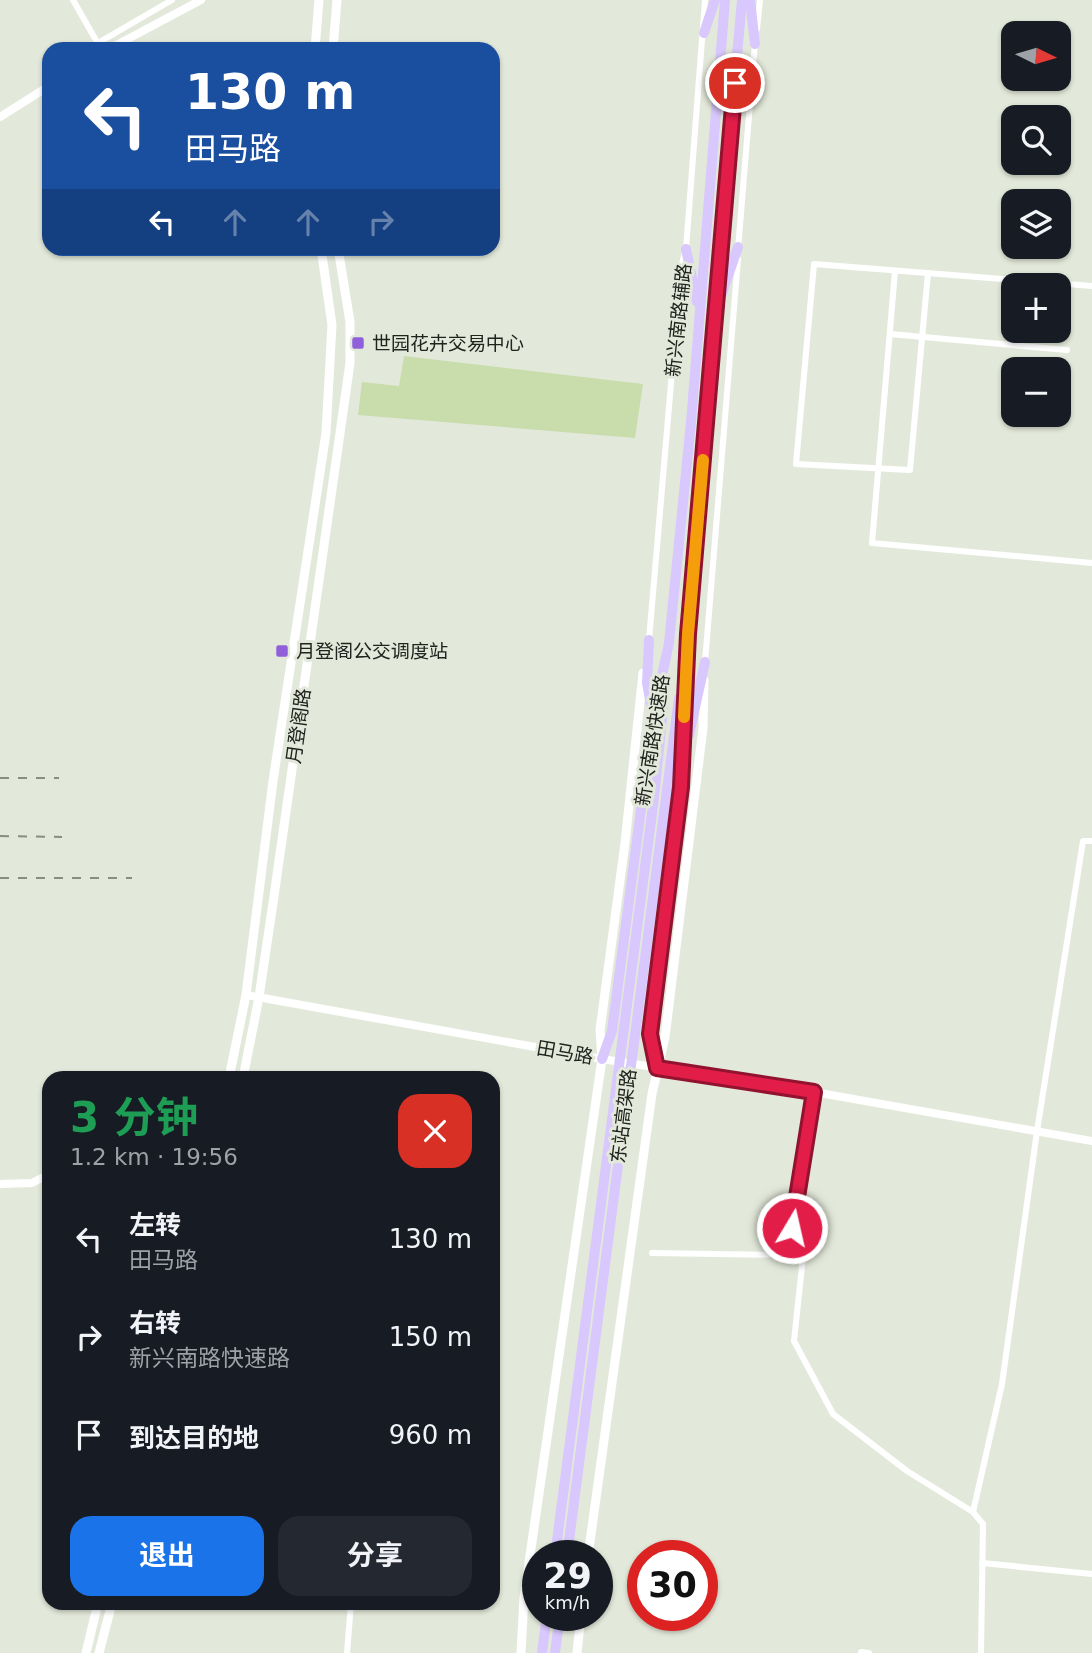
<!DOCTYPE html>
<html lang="zh">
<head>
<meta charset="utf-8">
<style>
	:root { --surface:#171b24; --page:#242831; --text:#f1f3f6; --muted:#9ea1a6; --accent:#1a73e8 }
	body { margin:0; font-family:"DejaVu Sans","Noto Sans SC",sans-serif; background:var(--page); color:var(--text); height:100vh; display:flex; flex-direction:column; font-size:26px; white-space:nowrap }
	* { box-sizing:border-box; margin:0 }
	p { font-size:23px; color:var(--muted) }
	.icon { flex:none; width:38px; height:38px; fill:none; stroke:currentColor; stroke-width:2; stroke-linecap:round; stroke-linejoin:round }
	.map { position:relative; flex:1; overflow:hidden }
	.details { position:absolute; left:42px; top:1071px; width:458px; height:539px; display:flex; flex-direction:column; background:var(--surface); border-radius:21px; box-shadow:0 2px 5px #0004 }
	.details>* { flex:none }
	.hud { position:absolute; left:42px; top:42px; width:458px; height:214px; border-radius:21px; box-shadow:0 2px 5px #0004; background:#1a4fa0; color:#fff; overflow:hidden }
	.needle { width:46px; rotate:95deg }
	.fabs { position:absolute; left:1001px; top:21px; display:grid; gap:14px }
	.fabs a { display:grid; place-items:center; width:70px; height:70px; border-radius:14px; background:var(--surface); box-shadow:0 2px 5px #0004; font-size:35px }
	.speed { position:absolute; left:522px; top:1540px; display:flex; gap:14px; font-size:35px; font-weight:700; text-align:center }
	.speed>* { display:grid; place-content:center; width:91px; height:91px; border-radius:50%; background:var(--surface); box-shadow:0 2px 5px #0004; line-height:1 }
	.speed small { font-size:18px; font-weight:400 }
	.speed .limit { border:10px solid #d22; background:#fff; color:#111 }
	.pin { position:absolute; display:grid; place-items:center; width:60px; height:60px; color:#fff; margin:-30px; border:4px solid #fff; border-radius:50%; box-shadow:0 2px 7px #0007 }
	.me { position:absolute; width:77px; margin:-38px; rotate:9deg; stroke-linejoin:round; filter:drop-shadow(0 0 5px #0008) }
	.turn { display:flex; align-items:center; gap:24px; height:147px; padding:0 28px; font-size:32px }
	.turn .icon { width:91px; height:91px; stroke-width:2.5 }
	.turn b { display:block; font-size:49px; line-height:60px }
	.lanes { display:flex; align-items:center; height:66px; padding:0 28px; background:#0003; justify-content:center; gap:35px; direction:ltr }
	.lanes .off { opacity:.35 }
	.round { display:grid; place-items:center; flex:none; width:74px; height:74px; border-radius:21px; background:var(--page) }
	.summary { display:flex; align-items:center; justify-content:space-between; height:119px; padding:0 28px }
	h1 { font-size:42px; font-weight:700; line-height:52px; color:#1e9e55 }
	.cta { display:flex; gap:14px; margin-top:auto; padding:14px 28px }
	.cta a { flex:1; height:80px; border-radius:21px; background:var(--accent); color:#fff; font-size:28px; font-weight:700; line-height:80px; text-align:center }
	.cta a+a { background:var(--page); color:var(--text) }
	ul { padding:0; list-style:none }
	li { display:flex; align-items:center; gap:21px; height:98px; padding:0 28px }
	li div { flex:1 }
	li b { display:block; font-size:26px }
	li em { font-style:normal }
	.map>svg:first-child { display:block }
</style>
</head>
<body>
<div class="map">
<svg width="1092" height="1653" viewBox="0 0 1092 1653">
	<rect width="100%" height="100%" fill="#e3e9da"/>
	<!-- green -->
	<polygon fill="#c8dcac" points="404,356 643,384 635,438 358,415 362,382 399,386"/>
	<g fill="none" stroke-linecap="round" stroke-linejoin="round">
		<!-- minor -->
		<g stroke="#fff" stroke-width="6">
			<polyline points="73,0 101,49"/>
			<polyline points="757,29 760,0"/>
			<polyline points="98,43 172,0"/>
			<polyline points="738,249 755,43"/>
			<polyline points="895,271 872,543 1092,563"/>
			<polyline points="928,273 910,470 796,464 814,264 1092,286"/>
			<polyline points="890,334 1067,350"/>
			<polyline points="649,640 681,267 686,249 705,0"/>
			<polyline points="705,662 738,259"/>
			<polyline points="652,1253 788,1255 814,1092"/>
			<polyline points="788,1255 803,1257 794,1341 833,1414 907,1471 973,1512 983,1524 981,1653"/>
			<polyline points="973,1512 1002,1384 1037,1131 1083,841 1092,841"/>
			<polyline points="982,1563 1092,1574"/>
			<polyline points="861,1652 869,1653"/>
			<polyline points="347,1653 351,1603"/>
		</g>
		<!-- tertiary -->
		<g stroke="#fff" stroke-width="8">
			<polyline points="109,49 201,0"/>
			<polyline points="0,117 49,86"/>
			<polyline points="246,995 602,1059 814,1092 1092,1141"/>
			<polyline points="0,1184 32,1183 49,1174"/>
		</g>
		<!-- secondary -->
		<g stroke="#fff" stroke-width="9">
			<polyline points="315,49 319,0"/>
			<polyline points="333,49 337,0"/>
			<polyline points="229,1078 246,995 273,781 326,433 332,325 321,248"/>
			<polyline points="243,1078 259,997 273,903 350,363 350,322 338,248"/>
			<polyline points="588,1556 652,1094 665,1037 703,728 704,680"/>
			<polyline points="86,1653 98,1603"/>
			<polyline points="99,1653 112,1603"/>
			<polyline points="521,1653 524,1597 602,1059 600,1030 625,843 643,673"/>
			<polyline points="577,1653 581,1615"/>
		</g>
		<!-- primary -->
		<g stroke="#d9c8fd" stroke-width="10">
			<polyline points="750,0 755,44"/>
			<polyline points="704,33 715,0"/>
			<polyline points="686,249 697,302"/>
			<polyline points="720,299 738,247"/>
			<polyline points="649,640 647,683 652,710"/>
			<polyline points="689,735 705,662"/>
			<polyline points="602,1059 612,1031 653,717 669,643 691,422 725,0"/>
			<polyline points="657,1067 650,1034 681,787 688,634 716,311 717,276 742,0"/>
			<polyline points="555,1556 654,798 665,690"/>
			<polyline points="567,1556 679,698"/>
			<polyline points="542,1653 547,1615"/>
			<polyline points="555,1653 560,1615"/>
		</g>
		<!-- rail -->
		<g stroke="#888c82" stroke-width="2" stroke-dasharray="9 9" stroke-linecap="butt">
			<polyline points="0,778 59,778"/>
			<polyline points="0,836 62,837"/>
			<polyline points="0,878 132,878"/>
		</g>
	</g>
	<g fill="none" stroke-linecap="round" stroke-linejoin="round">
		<!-- route casing -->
		<g stroke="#92132f" stroke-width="18">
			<polyline id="route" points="735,83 688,634 681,787 650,1034 657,1068 814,1092 792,1228"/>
		</g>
		<!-- route -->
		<use href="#route" stroke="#e11d48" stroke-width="12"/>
		<!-- slow -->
		<polyline stroke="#f59e0b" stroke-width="12" points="684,717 688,634 703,460"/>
	</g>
	<!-- markers -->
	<g fill="#8f60da" stroke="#e3e9da" stroke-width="2.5">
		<rect x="351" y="336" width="14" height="14" rx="3.5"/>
		<rect x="275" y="644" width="14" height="14" rx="3.5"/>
	</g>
	<g text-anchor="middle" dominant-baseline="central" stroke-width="6" stroke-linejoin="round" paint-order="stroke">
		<!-- street labels -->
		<g font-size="19" fill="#21231e" stroke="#e3e9da">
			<text transform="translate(678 320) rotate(-84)">新兴南路辅路</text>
			<text transform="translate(298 726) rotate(-82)">月登阁路</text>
			<text transform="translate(652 740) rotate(-81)">新兴南路快速路</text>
			<text transform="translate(565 1052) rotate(10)">田马路</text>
			<text transform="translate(623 1116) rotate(-83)">东站高架路</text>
		</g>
		<!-- poi labels -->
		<g font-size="19" fill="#21231e" stroke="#e3e9da" text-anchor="start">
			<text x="372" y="343">世园花卉交易中心</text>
			<text x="296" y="651">月登阁公交调度站</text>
		</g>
	</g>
</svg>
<div class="fabs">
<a><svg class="needle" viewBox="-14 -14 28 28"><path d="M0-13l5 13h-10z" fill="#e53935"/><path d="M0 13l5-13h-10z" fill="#9ea1a6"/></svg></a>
<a><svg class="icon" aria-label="search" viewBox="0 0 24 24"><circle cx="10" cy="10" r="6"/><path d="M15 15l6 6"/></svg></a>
<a><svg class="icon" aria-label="layers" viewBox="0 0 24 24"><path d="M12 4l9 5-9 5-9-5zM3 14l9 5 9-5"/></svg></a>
<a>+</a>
<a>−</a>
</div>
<div class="speed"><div>29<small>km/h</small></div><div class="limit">30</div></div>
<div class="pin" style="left:735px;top:83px;background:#d93025"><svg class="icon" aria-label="arrive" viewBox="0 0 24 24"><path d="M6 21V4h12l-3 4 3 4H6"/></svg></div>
<svg class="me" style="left:792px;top:1228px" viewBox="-20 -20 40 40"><circle r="17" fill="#e11d48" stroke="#fff" stroke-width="3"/><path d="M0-11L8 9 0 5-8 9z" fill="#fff"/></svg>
<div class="hud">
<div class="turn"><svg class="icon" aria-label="left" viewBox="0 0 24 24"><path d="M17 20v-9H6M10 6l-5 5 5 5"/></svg><div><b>130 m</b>田马路</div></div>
<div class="lanes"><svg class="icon" aria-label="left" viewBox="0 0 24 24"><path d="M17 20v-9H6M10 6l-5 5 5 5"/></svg><svg class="icon off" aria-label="ahead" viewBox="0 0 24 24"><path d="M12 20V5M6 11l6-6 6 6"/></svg><svg class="icon off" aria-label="ahead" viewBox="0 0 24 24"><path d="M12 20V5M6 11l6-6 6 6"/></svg><svg class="icon off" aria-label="right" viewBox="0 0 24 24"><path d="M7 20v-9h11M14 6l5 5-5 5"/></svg></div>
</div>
<section class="details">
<div class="summary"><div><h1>3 分钟</h1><p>1.2 km · 19:56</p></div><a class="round" style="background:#d93025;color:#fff"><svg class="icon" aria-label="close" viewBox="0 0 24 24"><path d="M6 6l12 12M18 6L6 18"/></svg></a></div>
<ul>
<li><svg class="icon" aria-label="left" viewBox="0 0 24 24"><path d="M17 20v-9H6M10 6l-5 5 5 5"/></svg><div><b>左转</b><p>田马路</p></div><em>130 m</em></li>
<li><svg class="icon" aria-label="right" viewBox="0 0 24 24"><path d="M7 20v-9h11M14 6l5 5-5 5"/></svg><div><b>右转</b><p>新兴南路快速路</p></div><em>150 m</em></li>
<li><svg class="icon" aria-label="arrive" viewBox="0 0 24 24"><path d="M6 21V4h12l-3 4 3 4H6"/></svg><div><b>到达目的地</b></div><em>960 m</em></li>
</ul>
<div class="cta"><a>退出</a><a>分享</a></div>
</section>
</div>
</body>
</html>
